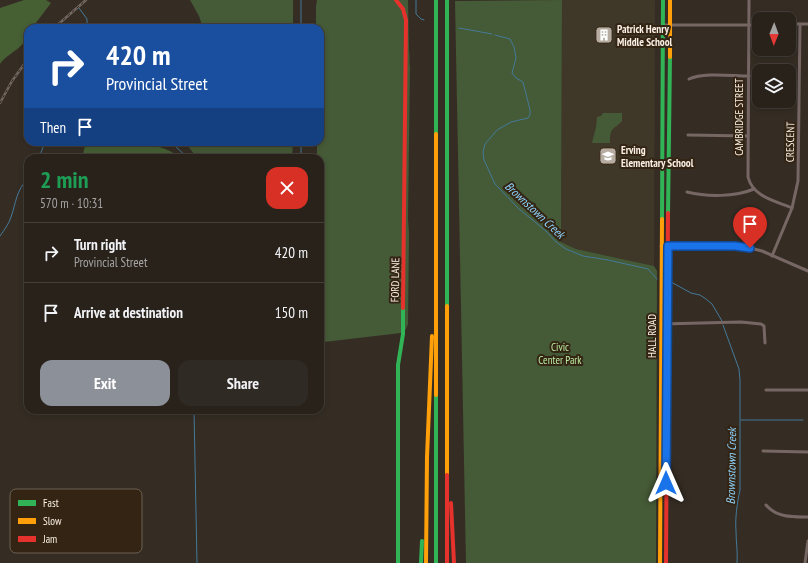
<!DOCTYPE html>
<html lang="en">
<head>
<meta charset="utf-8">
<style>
	:root { --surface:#28221b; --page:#302a24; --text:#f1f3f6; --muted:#a5a4a3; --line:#443f3a; --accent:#8c9099 }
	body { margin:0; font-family:"PT Sans Narrow",sans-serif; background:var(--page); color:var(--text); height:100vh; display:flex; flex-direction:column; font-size:15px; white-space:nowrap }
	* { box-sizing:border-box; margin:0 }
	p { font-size:13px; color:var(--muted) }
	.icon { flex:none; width:22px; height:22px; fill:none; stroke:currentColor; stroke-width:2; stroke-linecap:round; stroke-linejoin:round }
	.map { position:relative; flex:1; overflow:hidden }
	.sheet { position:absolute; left:24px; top:154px; width:300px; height:260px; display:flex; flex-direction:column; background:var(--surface); border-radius:12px; box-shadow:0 2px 6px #0003,0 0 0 1px var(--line) }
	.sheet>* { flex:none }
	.top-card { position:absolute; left:24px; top:24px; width:300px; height:122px; border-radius:12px; box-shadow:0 2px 6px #0003,0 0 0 1px var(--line); background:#1a4fa0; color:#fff; overflow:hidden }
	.needle { width:26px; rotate:181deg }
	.controls { position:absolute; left:752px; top:12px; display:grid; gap:8px }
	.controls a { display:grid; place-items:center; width:44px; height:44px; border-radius:8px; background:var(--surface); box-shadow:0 2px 6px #0003,0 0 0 1px var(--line); font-size:20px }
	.pin { position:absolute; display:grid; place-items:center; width:34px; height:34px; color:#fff; margin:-41px -17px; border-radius:50% 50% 50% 0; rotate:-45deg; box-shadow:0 0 4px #0007 }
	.pin .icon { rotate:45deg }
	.me { position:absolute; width:44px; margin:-22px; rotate:0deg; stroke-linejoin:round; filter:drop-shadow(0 0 3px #0008) }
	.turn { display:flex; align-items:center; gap:14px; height:84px; padding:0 16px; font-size:18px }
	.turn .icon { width:52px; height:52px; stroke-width:2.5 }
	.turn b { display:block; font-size:28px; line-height:34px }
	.then { display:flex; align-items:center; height:38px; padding:0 16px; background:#0003; gap:8px; font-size:15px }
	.round { display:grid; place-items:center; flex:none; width:42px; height:42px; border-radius:12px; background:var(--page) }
	.overview { display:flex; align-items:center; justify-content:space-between; height:68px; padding:0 16px }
	h1 { font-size:24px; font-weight:700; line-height:30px; color:#1e9e55 }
	.button { display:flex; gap:8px; margin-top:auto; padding:8px 16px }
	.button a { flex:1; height:46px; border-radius:12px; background:var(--accent); color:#fff; font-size:16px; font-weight:700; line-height:46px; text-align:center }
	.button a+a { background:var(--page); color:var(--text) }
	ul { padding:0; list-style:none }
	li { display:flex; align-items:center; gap:12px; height:60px; padding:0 16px; border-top:1px solid var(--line) }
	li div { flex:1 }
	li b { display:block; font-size:15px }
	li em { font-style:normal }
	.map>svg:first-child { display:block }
</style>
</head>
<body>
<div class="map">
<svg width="808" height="563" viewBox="0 0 808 563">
	<rect width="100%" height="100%" fill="#352d24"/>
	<!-- education -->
	<polygon fill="#3f3727" points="504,0 655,0 654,266 576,249 561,242 562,1"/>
	<!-- green -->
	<g fill="#455a37">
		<polygon points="190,0 293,0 293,28 203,28 199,16"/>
		<path d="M 317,0 L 408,0 L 409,51 C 410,57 409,61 410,67 L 408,219 L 409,233 L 408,324 L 406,329 L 401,333 L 324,342 L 320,341 L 320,158 L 317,158 L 317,142 L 320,142 L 320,28 L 316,28 L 316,6 Z"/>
		<polygon points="562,0 561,242 576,249 654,266 657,271 656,563 466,563 455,1"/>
		<path d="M 603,113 L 622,113 L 622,121 C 613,131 610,126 610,143 L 592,143 L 596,127 L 597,117 L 601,116 Z"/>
		<polygon points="185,142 293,142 292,158 197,158"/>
	</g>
	<!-- forest -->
	<g fill="#466034">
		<path d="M 24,0 L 46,0 L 51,3 L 32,28 L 28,28 C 28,49 10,50 0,64 L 0,8 Z"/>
		<path d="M 86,142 C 117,142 156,138 181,158 L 82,158 Z"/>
	</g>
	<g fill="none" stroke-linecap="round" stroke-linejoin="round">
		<!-- stream -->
		<g stroke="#447a99" stroke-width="1">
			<polyline points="416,0 416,14 421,19 424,20"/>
			<polyline points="79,8 87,19 87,28"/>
			<polyline points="301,28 301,0"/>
			<polyline points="459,28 492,34"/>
			<polyline points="495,35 510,39 514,47 516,58 512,73 516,78 523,82 530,110 530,115 528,118 511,122 497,130 485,144 483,152 484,160 495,184 519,209 546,231 556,242 566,249 583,256 608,260 648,269 657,279"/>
			<polyline points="153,142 174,145 188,158"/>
			<polyline points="39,158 45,142"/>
			<polyline points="301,158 301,142"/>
			<path d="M 0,236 C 4,230 9,224 11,217 C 16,203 16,190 28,179"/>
			<polyline points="671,282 691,293 700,295 706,299 712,304 722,321"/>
			<path d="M 723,325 L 739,369 L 740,380 L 740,490 C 737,504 735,518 736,531 C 736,542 738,552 737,563"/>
			<polyline points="194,410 197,563"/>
			<polyline points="741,420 803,420"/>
		</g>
		<!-- street -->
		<g stroke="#766765" stroke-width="3">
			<path d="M 749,0 L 748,177 C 753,197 775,201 792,208"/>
			<polyline points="789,24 808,24"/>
			<polyline points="663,25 759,25"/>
			<path d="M 689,79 C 704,72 732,76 749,76"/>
			<polyline points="688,135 748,136"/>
			<path d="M 687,192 C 707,197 735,197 754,189"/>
			<polyline points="661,246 735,246 750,248 762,251 808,271"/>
			<polyline points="772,256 792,208 798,181 800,24"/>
			<polyline points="661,324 741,322 761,324 764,326 765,343"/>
			<polyline points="766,390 808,390"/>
			<polyline points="763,451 808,452"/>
			<path d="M 766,505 C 777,518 793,517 808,517"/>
			<polyline points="805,563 808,541"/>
		</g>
		<!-- fast -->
		<g stroke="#30b455" stroke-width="4">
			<polyline points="436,0 436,134"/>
			<polyline points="447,0 447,306"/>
			<polyline points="668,213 670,57"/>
			<polyline points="662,219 663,0"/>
			<polyline points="436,395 436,563"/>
			<polyline points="398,563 398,365 403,334 403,308"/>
			<polyline points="421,563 422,541"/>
		</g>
		<!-- slow -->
		<g stroke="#ff9f0a" stroke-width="4">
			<polyline points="670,57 670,0"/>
			<polyline points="436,134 436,395"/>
			<polyline points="447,306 447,475"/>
			<polyline points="426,563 427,457 432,336"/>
			<polyline points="660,563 662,219"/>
		</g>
		<!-- jam -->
		<g stroke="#e5322d" stroke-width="4">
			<polyline points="396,0 403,9 406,20 403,308"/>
			<polyline points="447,475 447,563"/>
			<polyline points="451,503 454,563"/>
			<polyline points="666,563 668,213"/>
		</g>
		<!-- rail casing -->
		<g stroke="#736864" stroke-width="2.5">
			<g id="rail">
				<polyline points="54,28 86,0"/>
				<polyline points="0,103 12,81 28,59"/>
			</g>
		</g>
		<!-- rail -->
		<use href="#rail" stroke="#332413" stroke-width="1" stroke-dasharray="3" stroke-linecap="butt"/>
	</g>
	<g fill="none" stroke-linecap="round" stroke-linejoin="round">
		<!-- route casing -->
		<g stroke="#114b97" stroke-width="10">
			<polyline id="route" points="666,483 668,246 735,246 750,248"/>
		</g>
		<!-- route -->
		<use href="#route" stroke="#1a73e8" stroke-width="7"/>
	</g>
	<!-- icons -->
	<defs>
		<g id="building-square" transform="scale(0.9)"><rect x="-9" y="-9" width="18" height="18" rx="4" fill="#b6aca1" stroke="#332413"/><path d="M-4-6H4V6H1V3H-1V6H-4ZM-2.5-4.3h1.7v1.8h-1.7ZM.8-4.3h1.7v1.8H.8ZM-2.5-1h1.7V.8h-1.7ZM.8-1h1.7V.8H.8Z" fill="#fff"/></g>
		<g id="school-square" transform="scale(0.9)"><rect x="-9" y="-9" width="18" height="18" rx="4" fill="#b6aca1" stroke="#332413"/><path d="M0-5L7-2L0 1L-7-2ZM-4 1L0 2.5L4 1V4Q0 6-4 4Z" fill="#fff"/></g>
	</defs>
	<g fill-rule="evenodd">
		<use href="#building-square" x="604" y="35"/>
		<use href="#school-square" x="608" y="156"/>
	</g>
	<g text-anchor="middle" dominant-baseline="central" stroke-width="4" stroke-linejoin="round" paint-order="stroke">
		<!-- poi labels -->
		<g font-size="11" font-weight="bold" fill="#fbf0e5" stroke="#332413" text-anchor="start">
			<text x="617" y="29">Patrick Henry<tspan x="617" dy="13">Middle School</tspan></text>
			<text x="621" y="150">Erving<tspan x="621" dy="13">Elementary School</tspan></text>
		</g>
		<!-- street labels -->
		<g font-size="11" fill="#fbf0e5" stroke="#332413">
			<text transform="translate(739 117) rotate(-90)">CAMBRIDGE STREET</text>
			<text transform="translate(790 142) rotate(-89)">CRESCENT</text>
			<text transform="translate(395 280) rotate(-89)">FORD LANE</text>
			<text transform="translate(652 336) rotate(-90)">HALL ROAD</text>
		</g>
		<!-- park labels -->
		<g font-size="11" fill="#bceea1" stroke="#332413">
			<text x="560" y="347">Civic<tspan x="560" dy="13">Center Park</tspan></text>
		</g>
		<!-- water labels -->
		<g font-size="12" font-style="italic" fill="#8dd2fc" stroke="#332413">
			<text transform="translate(535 210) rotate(43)">Brownstown Creek</text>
			<text transform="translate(731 466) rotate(-89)">Brownstown Creek</text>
		</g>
	</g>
	<!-- legend -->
	<rect x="10" y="489" width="132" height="64" rx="6" fill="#332413" stroke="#6f6152" stroke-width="1"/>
	<rect x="18" y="500" width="18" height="6" fill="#30b455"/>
	<rect x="18" y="518" width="18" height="6" fill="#ff9f0a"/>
	<rect x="18" y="536" width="18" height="6" fill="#e5322d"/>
	<g font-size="11" fill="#fbf0e5">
		<text x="43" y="507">Fast</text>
		<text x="43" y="525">Slow</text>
		<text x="43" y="543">Jam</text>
	</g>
</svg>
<div class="controls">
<a><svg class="needle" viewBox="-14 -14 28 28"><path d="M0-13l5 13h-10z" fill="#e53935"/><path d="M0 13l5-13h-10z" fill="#a5a4a3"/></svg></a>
<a><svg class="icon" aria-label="layers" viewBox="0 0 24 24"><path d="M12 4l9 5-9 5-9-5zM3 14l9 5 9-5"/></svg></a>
</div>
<div class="pin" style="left:750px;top:248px;background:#d93025"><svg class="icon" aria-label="arrive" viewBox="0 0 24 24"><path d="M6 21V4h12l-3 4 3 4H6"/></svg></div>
<svg class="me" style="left:666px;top:483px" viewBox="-20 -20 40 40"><path d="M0-17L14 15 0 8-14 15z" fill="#1a73e8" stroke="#fff" stroke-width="4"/></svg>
<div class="top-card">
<div class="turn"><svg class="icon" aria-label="right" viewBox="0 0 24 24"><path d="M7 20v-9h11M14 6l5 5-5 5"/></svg><div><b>420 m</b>Provincial Street</div></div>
<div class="then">Then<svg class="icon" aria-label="arrive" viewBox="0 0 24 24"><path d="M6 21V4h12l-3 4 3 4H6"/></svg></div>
</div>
<section class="sheet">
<div class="overview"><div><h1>2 min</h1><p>570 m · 10:31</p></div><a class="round" style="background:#d93025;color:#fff"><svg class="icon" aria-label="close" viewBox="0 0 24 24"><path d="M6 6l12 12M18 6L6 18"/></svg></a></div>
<ul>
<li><svg class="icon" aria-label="right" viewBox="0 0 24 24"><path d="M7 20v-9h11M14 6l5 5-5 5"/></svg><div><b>Turn right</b><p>Provincial Street</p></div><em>420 m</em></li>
<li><svg class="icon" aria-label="arrive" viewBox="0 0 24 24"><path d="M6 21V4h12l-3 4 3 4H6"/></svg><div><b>Arrive at destination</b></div><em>150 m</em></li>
</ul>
<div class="button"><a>Exit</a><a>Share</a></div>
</section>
</div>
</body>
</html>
